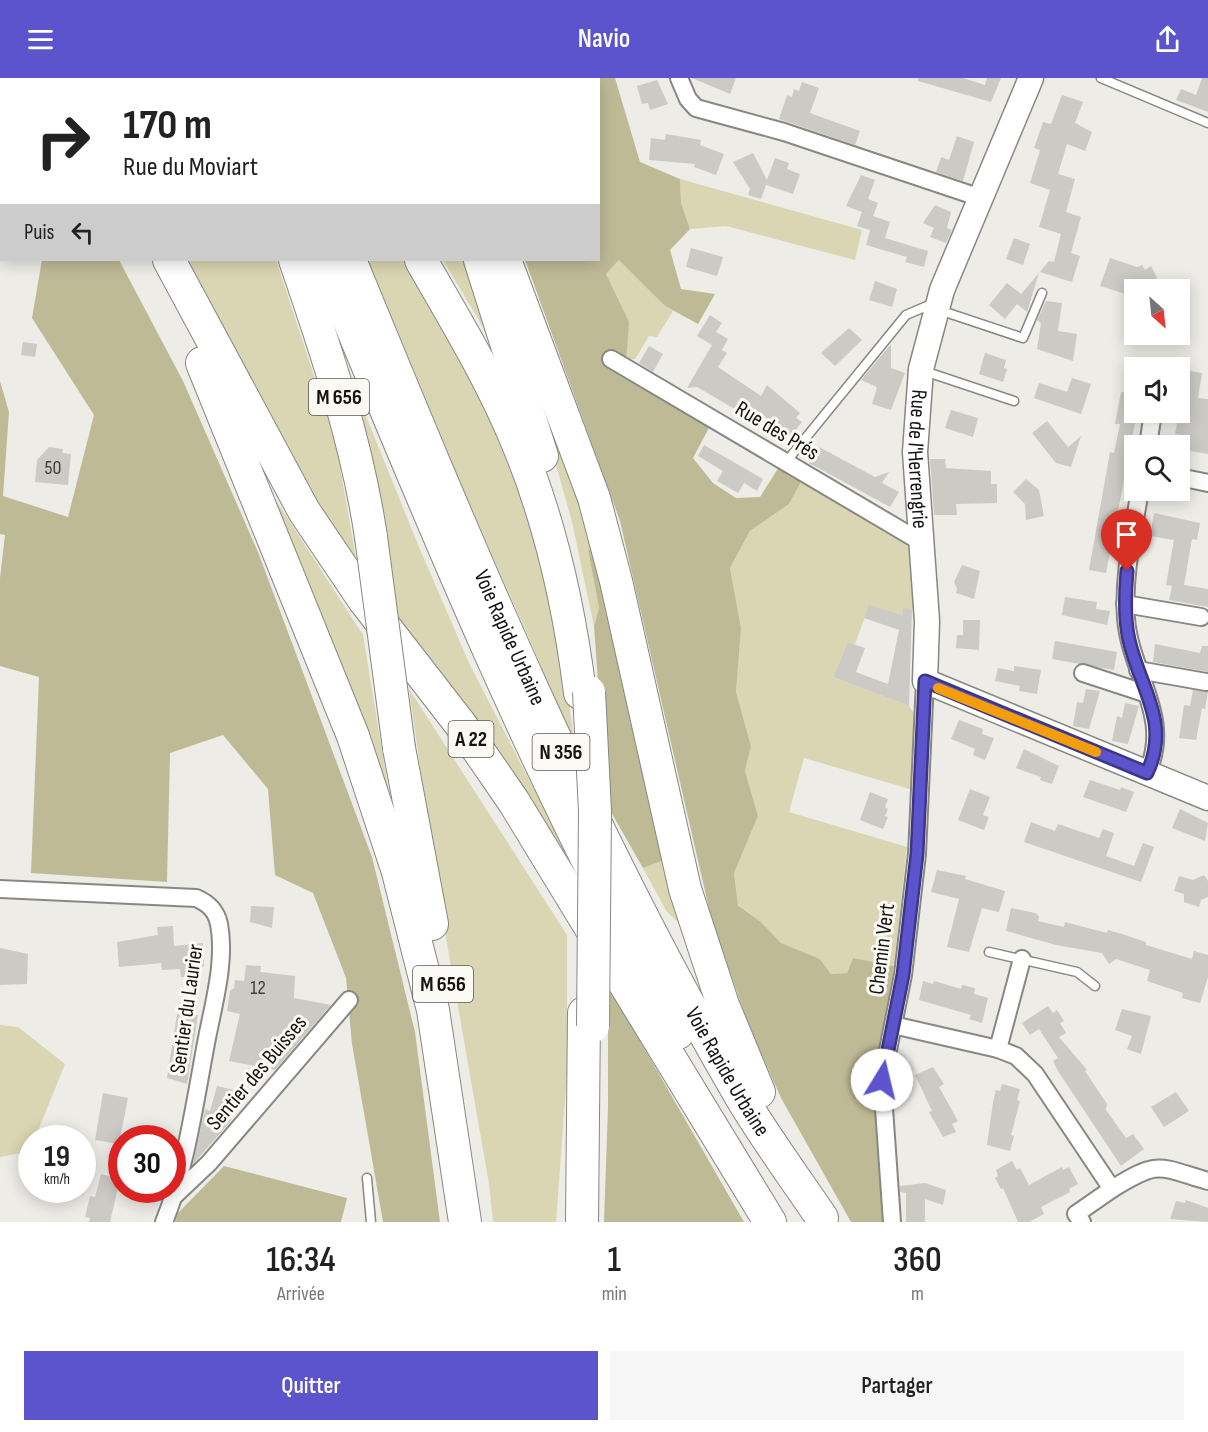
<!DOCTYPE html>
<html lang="fr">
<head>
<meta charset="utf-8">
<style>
	:root { --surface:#fff; --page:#f6f6f6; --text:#222; --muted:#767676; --accent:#5c54cc }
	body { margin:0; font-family:"Sofia Sans Condensed",sans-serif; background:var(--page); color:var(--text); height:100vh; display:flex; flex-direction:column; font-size:22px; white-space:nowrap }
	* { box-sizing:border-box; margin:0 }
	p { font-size:20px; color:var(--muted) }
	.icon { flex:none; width:33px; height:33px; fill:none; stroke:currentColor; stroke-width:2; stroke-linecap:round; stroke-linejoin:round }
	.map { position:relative; height:1144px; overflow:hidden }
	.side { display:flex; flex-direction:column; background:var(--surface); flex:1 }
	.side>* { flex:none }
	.guide { position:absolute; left:0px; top:0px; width:600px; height:183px; box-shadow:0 3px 15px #0003; background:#fff; color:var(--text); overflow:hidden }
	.needle { width:39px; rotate:153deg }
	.fabs { position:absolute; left:1124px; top:201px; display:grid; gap:12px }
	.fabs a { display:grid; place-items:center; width:66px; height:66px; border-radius:0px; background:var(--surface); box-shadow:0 3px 15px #0003; font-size:30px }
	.speed { position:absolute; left:18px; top:1047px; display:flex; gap:12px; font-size:30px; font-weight:700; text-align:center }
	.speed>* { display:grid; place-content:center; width:78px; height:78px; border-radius:50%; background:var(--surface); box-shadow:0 3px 15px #0003; line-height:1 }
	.speed small { font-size:15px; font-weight:400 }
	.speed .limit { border:9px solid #d22; background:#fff; color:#111 }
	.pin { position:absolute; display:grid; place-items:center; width:51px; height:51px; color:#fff; margin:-62px -26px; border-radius:50% 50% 50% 0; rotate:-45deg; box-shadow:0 0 6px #0007 }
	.pin .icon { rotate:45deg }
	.me { position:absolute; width:66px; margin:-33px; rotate:9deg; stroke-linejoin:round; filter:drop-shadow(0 0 4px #0008) }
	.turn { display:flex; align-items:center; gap:21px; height:126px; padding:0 24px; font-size:27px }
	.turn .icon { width:78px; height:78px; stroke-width:2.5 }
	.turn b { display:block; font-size:42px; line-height:51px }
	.then { display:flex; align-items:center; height:57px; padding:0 24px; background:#0003; gap:12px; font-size:22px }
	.eta { display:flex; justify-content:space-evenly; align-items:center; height:102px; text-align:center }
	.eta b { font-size:36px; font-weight:600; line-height:42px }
	.primary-button { display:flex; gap:12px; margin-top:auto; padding:12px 24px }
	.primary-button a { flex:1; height:69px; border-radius:0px; background:var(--accent); color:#fff; font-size:24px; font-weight:600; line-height:69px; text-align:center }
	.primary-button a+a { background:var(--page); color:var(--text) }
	header { display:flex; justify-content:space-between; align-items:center; height:78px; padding:0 24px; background:var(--accent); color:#fff; font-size:27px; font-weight:600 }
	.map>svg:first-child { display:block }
</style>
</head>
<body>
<header><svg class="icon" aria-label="menu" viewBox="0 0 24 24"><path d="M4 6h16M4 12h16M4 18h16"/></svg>Navio<svg class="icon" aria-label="share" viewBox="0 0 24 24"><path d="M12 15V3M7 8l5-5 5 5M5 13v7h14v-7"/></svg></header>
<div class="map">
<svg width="1208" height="1144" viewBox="0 0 1208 1144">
	<rect width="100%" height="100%" fill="#edece6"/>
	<!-- green -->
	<g fill="#dad5b2">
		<polygon points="680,101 862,152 855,182 726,148 690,151 681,125"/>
		<polygon points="620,181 665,228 673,233 657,259 649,258 635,281 626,282 606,196"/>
		<polygon points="188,182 276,182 336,365 357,487 291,381"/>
		<polygon points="368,182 407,182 498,353 523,413 563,575 574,663 461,406"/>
		<polygon points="443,182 464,182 496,271"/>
		<polygon points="317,217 419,469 469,585 576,793 575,803 392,543"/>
		<polygon points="513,232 596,469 588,472 599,530 594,548 572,444"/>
		<polygon points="257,393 363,557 394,746"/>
		<polygon points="802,402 913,468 915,532 903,529 902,537 869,528 855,566 848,564 833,599 909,628 915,637 913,712 804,680 789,734 907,769 894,888 853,880 847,895 831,896 820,881 781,865 761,844 738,826 734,794 758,738 745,693 751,668 736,614 741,550 730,490 750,453 789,426"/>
		<polygon points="409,611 567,857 567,995 556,1144 493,1144 489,1106 436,802"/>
		<polygon points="667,781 684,844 678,844 667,834 643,790"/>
		<polygon points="0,947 18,949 65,986 35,1060 32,1060 30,1073 0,1079"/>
	</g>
	<!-- forest -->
	<g fill="#bfba96">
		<path d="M 475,0 L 615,0 L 640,84 L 680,101 L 681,125 L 690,151 L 670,172 L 681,211 L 715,216 L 698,246 L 665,228 L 619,182 L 606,196 L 629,244 L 625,298 L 710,348 L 693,380 L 713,405 L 736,420 L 760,419 L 779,389 L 802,402 L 789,426 L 750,453 L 730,490 L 741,550 L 736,614 L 751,668 L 745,693 L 758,738 L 734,795 L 738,827 L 761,844 L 781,865 L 820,881 L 831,896 L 847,895 L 853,880 L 894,888 C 890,929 879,967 876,1007 L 860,1010 L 862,1024 L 876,1023 L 883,1144 L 851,1144 L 781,1020 L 747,943 L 711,839 L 620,443 L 525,182 L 598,182 L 598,2 Z"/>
		<polygon points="42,182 119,182 183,303 258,474 372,779 415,954 440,1144 383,1144 352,966 346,900 313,815 275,797 268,711 223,657 170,675 167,804 31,795 39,599 0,588 0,500 5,457 0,456 0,303 9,334 3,418 68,439 94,337 32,240"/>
		<polygon points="596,469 667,781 643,790 607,727 594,548 599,530 588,472"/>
		<polygon points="608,907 744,1144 604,1144 608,1029"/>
		<polygon points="224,1088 347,1120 341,1144 175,1144 178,1135"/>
	</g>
	<!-- building -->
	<g fill="#cbcac4">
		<polygon points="692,0 736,0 730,16"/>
		<polygon points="918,0 963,0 985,7 987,0 1001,0 991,24 918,3"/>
		<polygon points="1202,0 1208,0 1208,34 1176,22 1181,11 1196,17"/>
		<polygon points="657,2 668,26 650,32 648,25 642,26 637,8"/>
		<polygon points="802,4 819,10 810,35 860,53 855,67 779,41 787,17 792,19 794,11 799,13"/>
		<polygon points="1062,17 1083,24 1075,45 1092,54 1085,73 1067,66 1058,96 1075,101 1066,134 1081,139 1071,175 1080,178 1072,204 1040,194 1049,183 1054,184 1061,156 1039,149 1050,112 1030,105 1040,72 1034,70 1043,44 1051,46"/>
		<polygon points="666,56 701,62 700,67 724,76 716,97 694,89 695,86 649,82 651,60 665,62"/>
		<polygon points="957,58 974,64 963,103 936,94 941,79 949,82"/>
		<polygon points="753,75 767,102 775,80 789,85 787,91 800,96 793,116 766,107 761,121 748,117 750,111 733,84"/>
		<polygon points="861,97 875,102 868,121 878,125 873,138 890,144 885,160 928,173 924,189 905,184 907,179 866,167 870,152 857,148 862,134 846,128"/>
		<polygon points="935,127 951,134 947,150 952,152 946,165 930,159 934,150 923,145"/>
		<polygon points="1014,160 1030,166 1023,187 1006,181"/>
		<polygon points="691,170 723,179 717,198 686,189"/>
		<polygon points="1110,180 1137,189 1142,187 1145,192 1151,188 1157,200 1153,202 1157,212 1129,209 1126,216 1100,208"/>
		<polygon points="1039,195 1027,234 1017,226 1005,241 989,227 1007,205 1021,216"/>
		<polygon points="875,203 897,211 892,229 869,222"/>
		<polygon points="1046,223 1062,225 1058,253 1077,256 1073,283 1037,271 1041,245 1037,242"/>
		<polygon points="710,237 722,245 716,254 728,261 722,272 727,275 718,289 761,318 767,307 800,335 796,340 802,344 790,359 755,331 750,340 697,309 687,310 712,267 697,258"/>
		<polygon points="849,250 862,262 835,288 821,275"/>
		<polygon points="23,264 37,266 35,279 21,277"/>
		<polygon points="891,266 891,290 905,295 891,332 872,326 877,309 861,302"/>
		<polygon points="649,268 663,276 653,294 639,285"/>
		<polygon points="985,275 1006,282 1004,290 1007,291 1003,304 979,296"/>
		<polygon points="1179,291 1202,295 1198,320 1208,321 1208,376 1179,371 1181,357 1175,356 1184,310 1179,309"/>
		<polygon points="1072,300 1091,306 1081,336 1034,320 1039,305 1067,314"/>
		<polygon points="1121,314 1134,316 1136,340 1106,495 1089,492 1110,374 1114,375 1120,346 1115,346"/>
		<polygon points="951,332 978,340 973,359 945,350"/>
		<polygon points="1047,343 1068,369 1081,358 1071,389 1056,385 1032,355"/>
		<polygon points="704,367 763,401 757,413 744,405 738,415 717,403 723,393 698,378"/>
		<polygon points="49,369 63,371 62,375 71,376 68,407 35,404 37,382"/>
		<polygon points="819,369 875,399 889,394 882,405 899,414 890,429 809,385"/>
		<polygon points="930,381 945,381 946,390 991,393 991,406 997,406 997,425 956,426 957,437 934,437"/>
		<polygon points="1026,401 1039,412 1044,438 1026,442 1025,426 1013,414"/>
		<polygon points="1154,435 1200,445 1197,462 1192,461 1184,507 1208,511 1208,529 1169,522 1172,508 1166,507 1174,462 1150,458"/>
		<polygon points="962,487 980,493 974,521 956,515 957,511 954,504"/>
		<polygon points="1065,519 1097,524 1096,531 1110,533 1107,547 1062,537"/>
		<polygon points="869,527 902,537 903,529 912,531 909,628 833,599 848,564 865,570 856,594 888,606 899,552 864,540"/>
		<polygon points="963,542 980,542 979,572 956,570 957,557 963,557"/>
		<polygon points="1055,563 1117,574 1114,592 1052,581"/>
		<polygon points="1155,566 1200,575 1202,568 1208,568 1208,594 1153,584"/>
		<polygon points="1014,588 1041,592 1037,616 1019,613 1020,608 995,603 998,590 1014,593"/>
		<polygon points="1086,611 1100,613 1089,651 1073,648 1077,624 1083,625"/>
		<polygon points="1193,612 1208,614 1205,631 1202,630 1196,662 1179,660 1184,627 1190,628"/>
		<polygon points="1125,625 1139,628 1128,666 1112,663 1117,638 1122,640"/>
		<polygon points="959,642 983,651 982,656 994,660 985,682 973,677 975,671 951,661"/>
		<polygon points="1024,671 1059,688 1052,706 1040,702 1041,699 1016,690"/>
		<polygon points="1090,702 1120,712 1121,709 1134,714 1126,734 1083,719"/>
		<polygon points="970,711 990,719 983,737 989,739 984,752 958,742"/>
		<polygon points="870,714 888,721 885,729 888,731 885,738 888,739 883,751 860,742"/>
		<polygon points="1180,731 1208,745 1205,763 1172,750"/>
		<polygon points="1031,744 1055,753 1058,746 1099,760 1103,751 1114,755 1106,778 1134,788 1143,765 1154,769 1141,804 1024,764"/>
		<polygon points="937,792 966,798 965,801 1005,813 999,834 982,830 969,874 947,869 959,821 931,814"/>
		<polygon points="1204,797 1208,803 1208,819 1201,822 1199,829 1184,824 1184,816 1174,813 1179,798 1193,802"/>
		<polygon points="251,828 274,829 272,850 250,844"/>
		<polygon points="1011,830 1035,835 1039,838 1038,843 1064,849 1065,844 1107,855 1108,852 1122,856 1146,864 1146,867 1192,881 1194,873 1208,877 1208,899 1200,925 1182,920 1183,915 1147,903 1150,892 1116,881 1109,886 1102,875 1056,867 1006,853"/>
		<polygon points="173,848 174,868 203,865 204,889 195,889 196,900 181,899 180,891 162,892 161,885 119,889 117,864 158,857 157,849"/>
		<polygon points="0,870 28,876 27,906 0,907"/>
		<polygon points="246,887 261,888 260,894 295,898 294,920 331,927 275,992 229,983 240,936 227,933 230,913 234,910 235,902 244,903"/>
		<polygon points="923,903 933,906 934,903 961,911 962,907 975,910 974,916 988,920 982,945 969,941 971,937 919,922"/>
		<polygon points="1048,928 1053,935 1057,932 1064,943 1060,945 1066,955 1059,959 1087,992 1085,993 1107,1026 1106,1032 1126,1060 1133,1056 1144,1071 1121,1088 1058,993 1053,983 1058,980 1039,951 1030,957 1022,945"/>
		<polygon points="1122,931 1151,938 1141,976 1127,971 1132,958 1115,952"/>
		<polygon points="177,936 198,937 187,1006 167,1000"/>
		<polygon points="933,989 944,1006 939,1009 958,1043 952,1046 956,1054 943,1059 929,1034 932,1033 915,997"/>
		<polygon points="1002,1006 1020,1011 1017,1022 1020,1023 1011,1057 1014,1058 1010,1073 987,1067 993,1024 996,1012 1000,1013"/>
		<polygon points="217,1008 238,1013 231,1043 193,1086 205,1031 210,1033"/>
		<polygon points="1176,1014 1189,1033 1164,1049 1151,1029"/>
		<polygon points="103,1015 128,1020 119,1066 95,1062"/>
		<polygon points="1012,1083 1017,1092 1020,1090 1029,1107 1062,1089 1063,1092 1069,1089 1078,1106 1069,1111 1070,1114 1041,1129 1044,1136 1029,1144 1018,1144 1003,1110 1001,1111 995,1100 998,1098 996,1092"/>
		<polygon points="101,1096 120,1101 110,1144 89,1144 90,1140 85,1139 90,1118 95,1119"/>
		<polygon points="925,1105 946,1112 943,1127 925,1121 925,1144 906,1144 906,1115 900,1114 900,1108"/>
		<polygon points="1186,1122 1208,1130 1208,1144 1170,1141 1176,1123 1185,1125"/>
	</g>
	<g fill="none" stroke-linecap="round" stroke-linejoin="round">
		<!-- lane casing -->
		<g stroke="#888882" stroke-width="11">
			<g id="lane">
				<polyline points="1101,0 1208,45"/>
				<polyline points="924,293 1014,323"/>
				<polyline points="786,384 906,237 927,228 1023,260 1042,215"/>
				<polyline points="989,874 1077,894 1095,908"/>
				<polyline points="367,1100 371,1144"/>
			</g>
		</g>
		<!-- street casing -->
		<g stroke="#888882" stroke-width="20">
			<g id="street">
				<polyline points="12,0 12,2"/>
				<polyline points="679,0 688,21 696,30 784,54 981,120"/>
				<polyline points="611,281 921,464"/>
				<polyline points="1148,368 1153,334"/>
				<polyline points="1179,399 1208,405"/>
				<path d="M 1140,412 C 1133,455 1123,497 1126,540 C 1130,596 1173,639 1147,695"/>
				<polyline points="1125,526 1201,539"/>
				<polyline points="1138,592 1206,604"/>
				<polyline points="1083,595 1147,616"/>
				<path d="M 0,811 L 196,820 C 208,825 216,832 219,846 C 226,882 214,924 207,960 C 196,1017 186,1091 164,1144"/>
				<path d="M 1022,881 L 998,971 L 1016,978 L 1035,996 L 1112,1111 C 1159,1082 1157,1088 1208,1103"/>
				<polyline points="893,947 998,971"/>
				<polyline points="172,1120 209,1085 349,922"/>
				<polyline points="892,1144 882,1002 903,897 917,776 925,603"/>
				<polyline points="1082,1144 1076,1136 1112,1111"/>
			</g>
		</g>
		<!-- secondary casing -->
		<g stroke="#888882" stroke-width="27">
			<g id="secondary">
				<path id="s1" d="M 1031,0 L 942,212 L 921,291 L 915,374 L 927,543 L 925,603 L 1208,720"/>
			</g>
		</g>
		<!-- highway casing -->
		<g stroke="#888882" stroke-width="34">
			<g id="highway">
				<polyline points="69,0 70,2"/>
				<polyline points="248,0 249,2"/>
				<polyline points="274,0 275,2"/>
				<polyline points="314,0 315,2"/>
				<polyline points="454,0 454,2"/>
				<polyline points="169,182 304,433 364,522 461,647 514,724 770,1144"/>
				<path d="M 295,182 C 326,272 357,364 371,459"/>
				<path d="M 324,182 C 432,445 539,705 678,955"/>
				<path id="s2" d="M 350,182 C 467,467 585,752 741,1019 C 766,1061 795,1100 822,1140"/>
				<path d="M 421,182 C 454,240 489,297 515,359 C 550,441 569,526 580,615"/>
				<polyline points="480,182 542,378"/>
				<polyline points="505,182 594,420 616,503 685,811 723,927 759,1014"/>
				<polyline points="202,285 353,658 398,794 433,932 465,1144"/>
				<polyline points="399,670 432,846"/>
				<polyline points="582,1144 584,935"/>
			</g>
		</g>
		<!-- lane -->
		<use href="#lane" stroke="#fff" stroke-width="8"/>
		<!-- street -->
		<use href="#street" stroke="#fff" stroke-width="16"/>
		<!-- secondary -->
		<use href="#secondary" stroke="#fff" stroke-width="24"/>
		<!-- highway -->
		<use href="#highway" stroke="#fff" stroke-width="32"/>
		<!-- highway-bridge casing -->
		<g stroke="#888882" stroke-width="34" stroke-linecap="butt">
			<g id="highway-bridge">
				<polyline points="371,459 399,670"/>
				<polyline points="589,614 595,733 593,948"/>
			</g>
		</g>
		<!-- highway-bridge -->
		<use href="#highway-bridge" stroke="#fff" stroke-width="32"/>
	</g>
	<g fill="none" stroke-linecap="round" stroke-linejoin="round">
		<!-- route casing -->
		<g stroke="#3c3785" stroke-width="15">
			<path id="route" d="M 882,1002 L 903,897 L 917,776 L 925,603 L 1147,695 C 1171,644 1140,611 1129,562 C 1124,540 1125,516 1127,493"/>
		</g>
		<!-- route -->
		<use href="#route" stroke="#5c54cc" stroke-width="10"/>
		<!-- slow -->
		<polyline stroke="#f59e0b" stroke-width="10" points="938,610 1096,674"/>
	</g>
	<g text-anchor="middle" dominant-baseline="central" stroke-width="6" stroke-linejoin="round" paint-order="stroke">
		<!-- number labels -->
		<g font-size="20" fill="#42413e">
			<text x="53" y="390">50</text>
			<text x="258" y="910">12</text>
		</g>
		<!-- shield labels -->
		<g fill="#faf9f3" stroke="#595855" stroke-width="1.5">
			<rect x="309" y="301" width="60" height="36" rx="4.5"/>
			<rect x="448.5" y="643" width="45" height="36" rx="4.5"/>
			<rect x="532.5" y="656" width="57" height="36" rx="4.5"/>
			<rect x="413" y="888" width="60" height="36" rx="4.5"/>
		</g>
		<g font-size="21" font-weight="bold" fill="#141311">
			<text x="339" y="319">M 656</text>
			<text x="471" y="661">A 22</text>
			<text x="561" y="674">N 356</text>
			<text x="443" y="906">M 656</text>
		</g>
		<!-- street labels -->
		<g font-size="22" fill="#141311" stroke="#faf9f3">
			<text transform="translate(777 353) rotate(31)">Rue des Prés</text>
			<text stroke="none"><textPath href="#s1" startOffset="402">Rue de l'Herrengrie</textPath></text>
			<text stroke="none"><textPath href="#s2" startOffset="410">Voie Rapide Urbaine</textPath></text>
			<text transform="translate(882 871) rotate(-83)">Chemin Vert</text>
			<text transform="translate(187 931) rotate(-82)">Sentier du Laurier</text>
			<text stroke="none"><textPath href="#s2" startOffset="896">Voie Rapide Urbaine</textPath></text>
			<text transform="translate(257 995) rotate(-50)">Sentier des Buisses</text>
		</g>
	</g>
</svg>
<div class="fabs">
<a><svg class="needle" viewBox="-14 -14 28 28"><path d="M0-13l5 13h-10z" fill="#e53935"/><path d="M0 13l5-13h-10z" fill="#767676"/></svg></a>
<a><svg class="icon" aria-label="sound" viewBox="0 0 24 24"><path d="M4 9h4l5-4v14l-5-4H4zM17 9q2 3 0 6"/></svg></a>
<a><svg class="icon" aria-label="search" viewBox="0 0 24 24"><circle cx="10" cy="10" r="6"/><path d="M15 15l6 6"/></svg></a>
</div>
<div class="speed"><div>19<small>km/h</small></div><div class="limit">30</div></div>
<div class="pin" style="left:1127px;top:493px;background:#d93025"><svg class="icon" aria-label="arrive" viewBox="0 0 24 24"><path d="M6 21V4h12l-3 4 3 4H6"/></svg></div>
<svg class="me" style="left:882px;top:1002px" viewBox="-20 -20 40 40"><circle r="19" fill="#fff"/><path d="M0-13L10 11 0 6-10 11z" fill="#5c54cc"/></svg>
<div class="guide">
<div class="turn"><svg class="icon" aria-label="right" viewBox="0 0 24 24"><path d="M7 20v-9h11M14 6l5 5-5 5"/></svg><div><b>170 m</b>Rue du Moviart</div></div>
<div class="then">Puis<svg class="icon" aria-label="left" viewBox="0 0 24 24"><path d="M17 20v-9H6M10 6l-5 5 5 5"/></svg></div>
</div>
</div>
<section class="side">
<div class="eta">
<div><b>16:34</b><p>Arrivée</p></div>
<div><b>1</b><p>min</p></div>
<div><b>360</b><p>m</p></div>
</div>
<div class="primary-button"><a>Quitter</a><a>Partager</a></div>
</section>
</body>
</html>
